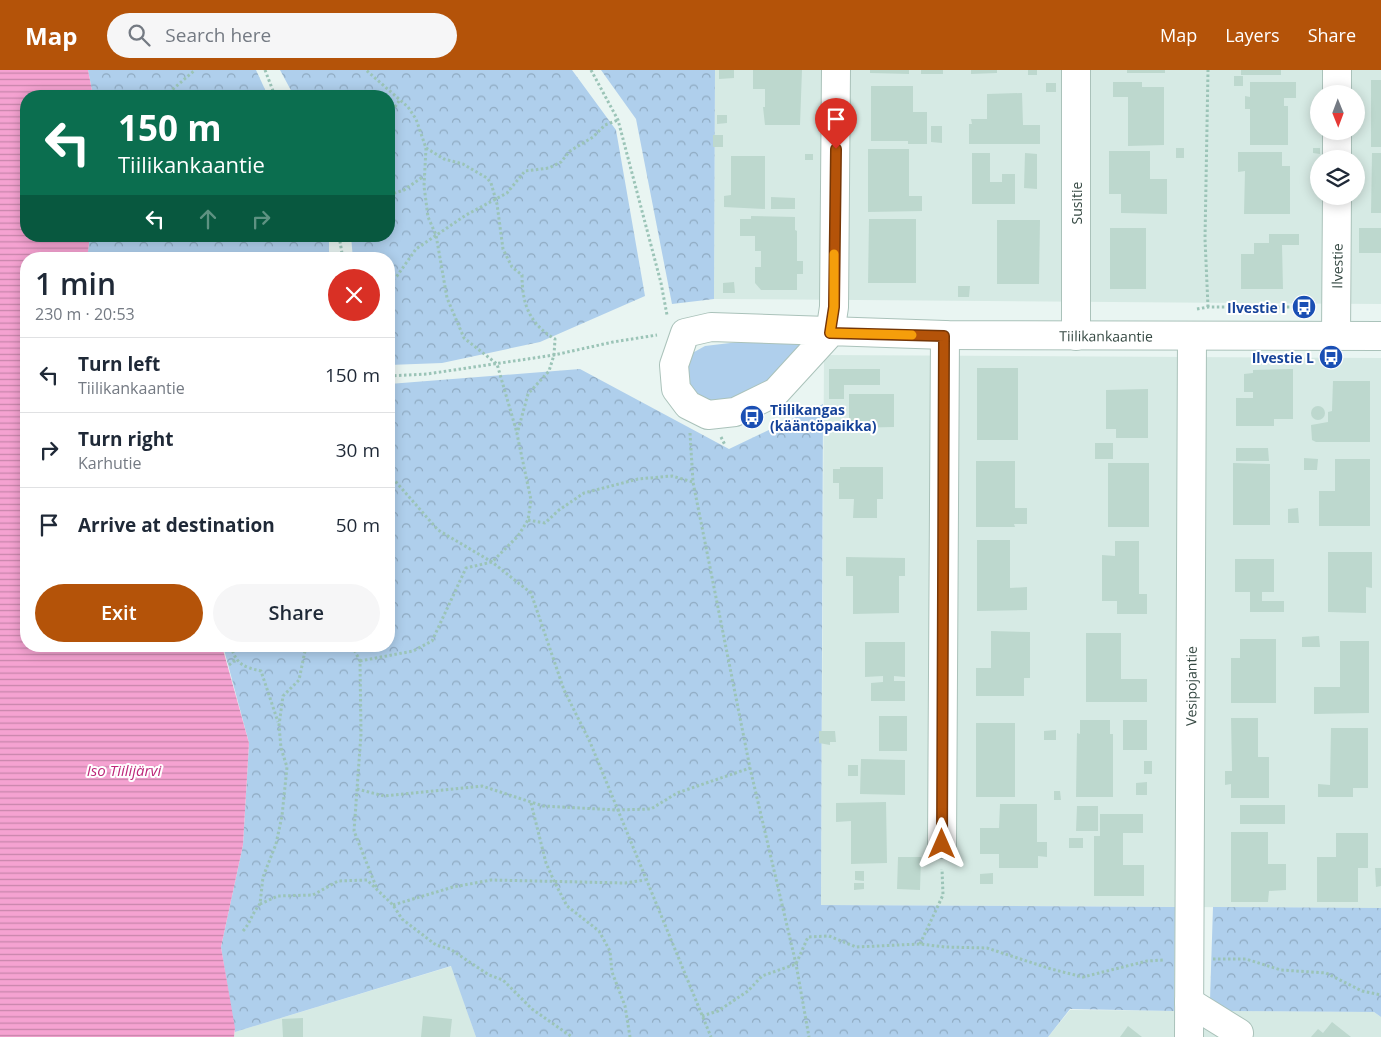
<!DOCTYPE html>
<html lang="en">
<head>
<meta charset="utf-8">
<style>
	:root { --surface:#fff; --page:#f6f6f7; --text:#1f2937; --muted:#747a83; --line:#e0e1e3; --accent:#b45309 }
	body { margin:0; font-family:"Open Sans",sans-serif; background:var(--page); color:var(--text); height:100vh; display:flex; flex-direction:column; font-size:19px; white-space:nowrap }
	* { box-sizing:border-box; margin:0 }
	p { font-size:16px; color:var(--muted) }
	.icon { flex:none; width:28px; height:28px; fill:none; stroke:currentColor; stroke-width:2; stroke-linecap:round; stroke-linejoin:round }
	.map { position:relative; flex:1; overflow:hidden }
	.drawer { position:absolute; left:20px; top:182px; width:375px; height:400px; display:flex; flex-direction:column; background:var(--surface); border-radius:20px; box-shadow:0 2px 12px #0003 }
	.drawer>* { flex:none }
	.banner { position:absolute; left:20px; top:20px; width:375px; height:152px; border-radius:20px; box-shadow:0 2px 12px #0003; background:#0b6e4f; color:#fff; overflow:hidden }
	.needle { width:32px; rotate:179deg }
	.buttons { position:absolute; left:1310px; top:15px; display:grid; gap:10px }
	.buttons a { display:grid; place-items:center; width:55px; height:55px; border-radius:50%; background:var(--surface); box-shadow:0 2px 12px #0003; font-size:25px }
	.pin { position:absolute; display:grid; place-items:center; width:42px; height:42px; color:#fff; margin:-51px -21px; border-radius:50% 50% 50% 0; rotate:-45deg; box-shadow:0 0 5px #0007 }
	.pin .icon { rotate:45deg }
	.me { position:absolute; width:55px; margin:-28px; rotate:0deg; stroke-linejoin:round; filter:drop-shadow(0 0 4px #0008) }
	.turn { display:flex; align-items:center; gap:18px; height:105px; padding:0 15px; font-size:22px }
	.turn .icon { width:65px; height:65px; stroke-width:2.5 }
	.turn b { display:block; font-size:35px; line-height:42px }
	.lanes { display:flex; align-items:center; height:48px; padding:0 15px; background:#0003; justify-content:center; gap:25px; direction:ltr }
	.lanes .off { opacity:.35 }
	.round { display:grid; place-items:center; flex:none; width:52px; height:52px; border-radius:26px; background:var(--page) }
	.summary { display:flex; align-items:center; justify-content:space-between; height:85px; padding:0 15px }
	h1 { font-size:30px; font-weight:600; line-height:38px }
	.action { display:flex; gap:10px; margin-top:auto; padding:10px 15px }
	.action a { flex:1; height:58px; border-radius:30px; background:var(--accent); color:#fff; font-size:20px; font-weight:600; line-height:58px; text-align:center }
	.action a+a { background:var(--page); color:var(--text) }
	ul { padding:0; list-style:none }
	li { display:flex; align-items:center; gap:15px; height:75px; padding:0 15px; border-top:1px solid var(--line) }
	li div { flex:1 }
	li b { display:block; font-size:19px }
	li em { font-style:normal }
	header { display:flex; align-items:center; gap:30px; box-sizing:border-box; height:70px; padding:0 25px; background:var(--accent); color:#fff }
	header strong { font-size:24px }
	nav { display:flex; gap:28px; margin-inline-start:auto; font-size:18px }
	.search { width:350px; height:45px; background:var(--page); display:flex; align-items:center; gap:12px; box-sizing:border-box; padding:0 18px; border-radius:28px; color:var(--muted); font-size:19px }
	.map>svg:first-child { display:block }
</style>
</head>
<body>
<header>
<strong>Map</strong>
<div class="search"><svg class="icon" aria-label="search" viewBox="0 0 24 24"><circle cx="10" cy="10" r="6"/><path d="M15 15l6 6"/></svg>Search here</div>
<nav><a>Map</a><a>Layers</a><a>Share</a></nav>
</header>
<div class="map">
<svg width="1381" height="967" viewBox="0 0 1381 967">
	<defs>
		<pattern id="forest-crowns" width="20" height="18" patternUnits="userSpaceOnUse" patternTransform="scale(1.25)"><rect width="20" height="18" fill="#afcfec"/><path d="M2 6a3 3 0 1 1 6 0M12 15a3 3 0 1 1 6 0" fill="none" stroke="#8faac1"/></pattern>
		<pattern id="water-rules" width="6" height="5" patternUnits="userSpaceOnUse" patternTransform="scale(1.25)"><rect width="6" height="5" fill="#f5a2d1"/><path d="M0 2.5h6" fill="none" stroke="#c786ab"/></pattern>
	</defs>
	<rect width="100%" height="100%" fill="#e9f5f2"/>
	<!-- residential -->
	<g fill="#d6eae4" fill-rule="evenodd">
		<path d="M 715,0 L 1381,0 L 1381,234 L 714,229 ZM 1319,24 L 1356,24 L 1356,61 L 1319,61 ZM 1319,89 L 1356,89 L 1356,126 L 1319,126 Z"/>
		<polygon points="824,285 1381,288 1381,838 821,835"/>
		<polygon points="452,896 476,967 234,967 235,962"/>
		<polygon points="1070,940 1374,942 1381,947 1381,967 1048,967"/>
	</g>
	<!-- grass -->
	<polygon fill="#afcfec" points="747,271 807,272 753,327 720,334 695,326 686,317 687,286 705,276"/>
	<!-- forest -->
	<g fill="url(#forest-crowns)">
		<polygon points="88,0 256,0 268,26 93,26"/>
		<polygon points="280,0 572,0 616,60 645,226 540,272 442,293 389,295 389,189 353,189 351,166 389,166 389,26 294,26"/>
		<polygon points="601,0 715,0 714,229 672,234 636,49"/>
		<polygon points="90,166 329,166 329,189 87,189"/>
		<polygon points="580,299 729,379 823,334 821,835 1175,837 1174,941 1070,939 1048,967 476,967 451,896 235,962 221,877 243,775 249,673 223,576 389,576 389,314"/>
		<polygon points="1213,837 1381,838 1381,947 1374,942 1220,941 1210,930"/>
	</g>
	<!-- water -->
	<polygon fill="url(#water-rules)" points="0,0 88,0 93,26 26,26 26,166 90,166 87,189 26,189 26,576 222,576 249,673 243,775 221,877 235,958 234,967 0,967"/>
	<!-- building -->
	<g fill="#bdd8ce">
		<polygon points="719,0 734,0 734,8 719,9"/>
		<polygon points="753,0 802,0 800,55 765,55 763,37 765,37 765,19 753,19"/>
		<polygon points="870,0 909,0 909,4 870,3"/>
		<rect x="921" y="0" width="22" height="4"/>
		<polygon points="971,0 997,0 997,3 971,4"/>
		<rect x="1028" y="0" width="9" height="5"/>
		<rect x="1127" y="0" width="38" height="3"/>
		<rect x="1241" y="0" width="40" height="5"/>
		<rect x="1234" y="6" width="9" height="10"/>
		<rect x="1371" y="10" width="10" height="67"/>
		<polygon points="1113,12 1142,12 1142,17 1164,17 1164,75 1128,76 1128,27 1113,27"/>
		<polygon points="1250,12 1296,12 1296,28 1284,28 1284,36 1288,36 1288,75 1250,75 1250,39 1245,39 1245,26 1250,27"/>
		<rect x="1046" y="13" width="10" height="9"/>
		<polygon points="871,16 913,16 913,42 927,42 927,74 908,74 908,71 871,71"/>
		<polygon points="1022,23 1023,55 1040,55 1040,74 969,74 969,54 972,54 971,49 987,49 987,24"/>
		<polygon points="717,45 727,45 727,53 717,54"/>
		<polygon points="931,56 942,56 942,73 931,72"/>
		<rect x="713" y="65" width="10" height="12"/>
		<rect x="1176" y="78" width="8" height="10"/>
		<polygon points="1313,78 1320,78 1320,84 1313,83"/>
		<polygon points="868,79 909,79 909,126 922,126 922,141 868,142"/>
		<polygon points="1109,81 1150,81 1150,109 1167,109 1167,144 1121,143 1121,124 1109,124"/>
		<polygon points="1238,82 1282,82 1282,96 1290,96 1290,144 1244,144 1245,101 1238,102"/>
		<polygon points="972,83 990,83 990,112 1002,112 1002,104 1015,104 1015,134 972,134"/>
		<polygon points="1025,83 1037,84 1037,119 1024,118"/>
		<polygon points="1372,83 1381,83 1381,143 1371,143"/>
		<rect x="805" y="84" width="8" height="6"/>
		<polygon points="731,86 765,86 765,139 724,137 724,126 731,125"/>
		<polygon points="771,127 795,128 795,139 771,139"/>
		<polygon points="751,146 795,147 795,160 797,161 797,191 803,191 803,204 797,204 797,220 761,220 755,213 755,197 761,197 761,181 755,181 755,166 740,166 740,149 751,149"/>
		<polygon points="869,149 916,149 916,213 868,213"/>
		<polygon points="997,150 1040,150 1039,214 997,214"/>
		<rect x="1110" y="158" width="36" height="61"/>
		<rect x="1359" y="158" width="22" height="25"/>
		<polygon points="1269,164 1299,164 1299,175 1282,175 1283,219 1241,219 1241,184 1254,184 1254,173 1269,173"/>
		<polygon points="734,212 735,223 723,223 723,213"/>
		<polygon points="958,216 970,216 969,227 958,227"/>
		<rect x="977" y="298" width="41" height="72"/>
		<polygon points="829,299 880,299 880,315 844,315 844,329 829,329"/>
		<polygon points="1293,299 1293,349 1274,349 1274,356 1236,356 1236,328 1253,328 1253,322 1244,322 1244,304 1253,303 1253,300"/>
		<polygon points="1333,311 1370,311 1370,372 1316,372 1312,370 1311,355 1328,352 1328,342 1332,341"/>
		<polygon points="1148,319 1148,368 1116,368 1116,359 1106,359 1106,320"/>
		<polygon points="849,324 894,324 894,357 849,358"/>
		<circle cx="1318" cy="343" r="7"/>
		<rect x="1095" y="373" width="18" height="16"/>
		<polygon points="1236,378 1268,378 1269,391 1236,391"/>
		<polygon points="1304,388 1318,389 1317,400 1304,400"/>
		<polygon points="1335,389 1370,389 1370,456 1319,456 1319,421 1335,421"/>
		<polygon points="976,391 1015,391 1015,438 1027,438 1027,454 1014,454 1015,457 976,457"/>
		<rect x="1108" y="393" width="41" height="64"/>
		<polygon points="1233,393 1270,394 1270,455 1233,455"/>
		<polygon points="840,397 883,397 883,429 877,429 877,448 853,448 854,429 839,429 839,413 833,413 833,399 840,399"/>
		<polygon points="1298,438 1299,453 1288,453 1288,439"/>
		<polygon points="977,470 1010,470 1010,518 1027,517 1027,540 977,541"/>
		<polygon points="1115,471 1139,471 1139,524 1147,524 1147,544 1117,544 1117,531 1102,531 1102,485 1115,486"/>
		<polygon points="1328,482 1372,482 1372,518 1366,517 1366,543 1328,542"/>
		<polygon points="846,487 905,488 905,506 899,506 899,543 853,544 853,506 846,506"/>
		<polygon points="1235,489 1274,489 1274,522 1262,522 1262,531 1284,531 1284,542 1250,542 1250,522 1235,522"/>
		<polygon points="991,561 1030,562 1030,608 1024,608 1024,626 976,626 976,598 991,598"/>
		<polygon points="1086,563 1121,563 1121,609 1147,609 1147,632 1086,632"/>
		<polygon points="1319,566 1320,577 1302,577 1302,567"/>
		<polygon points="1240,569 1276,569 1276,633 1231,633 1231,588 1240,588"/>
		<polygon points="1340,571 1369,571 1369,643 1314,644 1314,617 1340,617"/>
		<polygon points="865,572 905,572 905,607 894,606 894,611 905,611 905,631 871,631 871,613 883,612 883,606 865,607"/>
		<rect x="879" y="646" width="28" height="35"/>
		<polygon points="1231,648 1258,648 1258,687 1269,687 1269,728 1231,728 1231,714 1225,715 1225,701 1232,701"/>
		<polygon points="1080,650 1110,650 1110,664 1113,664 1113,727 1076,727 1077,663 1080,664"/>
		<rect x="1123" y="650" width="24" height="30"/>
		<rect x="976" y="653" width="39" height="74"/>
		<polygon points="1331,658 1368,658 1368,718 1353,718 1353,727 1318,727 1318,714 1330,715"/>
		<polygon points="1056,660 1056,670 1044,670 1044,661"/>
		<polygon points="819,661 835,661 836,672 830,672 830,675 819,673"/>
		<polygon points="861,689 905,690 905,725 860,724"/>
		<rect x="1144" y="691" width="8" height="13"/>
		<rect x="848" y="695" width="10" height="11"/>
		<polygon points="1147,712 1147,725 1136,725 1136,713"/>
		<polygon points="1054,721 1060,721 1061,730 1054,730"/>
		<polygon points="886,732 887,793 851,794 851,751 836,752 836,733"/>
		<polygon points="1000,734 1037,734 1037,772 1047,772 1047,787 1038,786 1038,798 999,798 999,784 980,784 980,758 999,758"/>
		<rect x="1240" y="735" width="45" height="19"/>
		<polygon points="1077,736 1098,736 1098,761 1076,761"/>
		<polygon points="1100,744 1143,744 1143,763 1123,763 1123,795 1144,795 1144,826 1094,826 1094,766 1100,766"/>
		<polygon points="1231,762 1268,762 1268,794 1286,794 1286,820 1269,821 1268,832 1231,832"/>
		<polygon points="1336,763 1368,763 1368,798 1358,798 1358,832 1317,832 1317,787 1336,787"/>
		<rect x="1069" y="768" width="14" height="10"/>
		<polygon points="898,787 921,787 920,820 897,819"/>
		<polygon points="1375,798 1381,798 1381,816 1376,817"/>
		<polygon points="855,801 864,801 864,811 855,810"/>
		<polygon points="993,803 993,814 980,814 980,804"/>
		<polygon points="854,813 864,813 864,819 854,820"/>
		<polygon points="423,946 452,949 450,967 421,967"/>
		<polygon points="303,948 303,967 283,967 282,949"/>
		<polygon points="1332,952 1351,967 1311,967 1318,959 1323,963"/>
		<polygon points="1128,956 1142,967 1120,967"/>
	</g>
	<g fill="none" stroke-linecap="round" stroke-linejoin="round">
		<!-- minor casing -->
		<g stroke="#aac2ba" stroke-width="30">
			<g id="minor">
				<polyline points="1337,24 1337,0"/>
				<polyline points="1337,89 1337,61"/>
				<path id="s1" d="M 830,263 L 776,322 L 735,342 L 708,345 L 688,335 L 676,319 L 674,295 L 685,263 L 711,257 L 945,265 L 1381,266"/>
				<polyline points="830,263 834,237 836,0"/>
				<polyline points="1076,266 1076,0"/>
				<path id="s2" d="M 1336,266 L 1337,126"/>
				<polyline points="942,774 945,265"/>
				<polyline points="1189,932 1239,963 1236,967"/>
				<path id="s3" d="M 1189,967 L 1192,266"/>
			</g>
		</g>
		<!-- path -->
		<g stroke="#9bc4b7" stroke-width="3" stroke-dasharray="2.5 2.5" stroke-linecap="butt">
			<polyline points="265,0 275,26"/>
			<polyline points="591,0 618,50 661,213 667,245"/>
			<polyline points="165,26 195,0"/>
			<polyline points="389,45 399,31"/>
			<polyline points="426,78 424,116 428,147 436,165 447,228 464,268 497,294 517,363"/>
			<polyline points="389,125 404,120 424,106"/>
			<polyline points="339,166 343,189"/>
			<polyline points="389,213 397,206 416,179 466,145 507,123 525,101 549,98 561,92 570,81 593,67 605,55 618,50"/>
			<polyline points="1208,237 1205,169 1208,0"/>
			<polyline points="1197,239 1208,237 1311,237"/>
			<polyline points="389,306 427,304 554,285 613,272 657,265"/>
			<polyline points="389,312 394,305"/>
			<polyline points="690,363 693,412 750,698 796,894 809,967"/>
			<polyline points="721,367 725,375"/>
			<polyline points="389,404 438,460 492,492 531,523 564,620 590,672 711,967"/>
			<polyline points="528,450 545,453 559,440 584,423 638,409 672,406 693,412"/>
			<path d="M 231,576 C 236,594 243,597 261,601 L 278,652"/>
			<polyline points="306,576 299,610 283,626 279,655 281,678 287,697 282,746 276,774 263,807 260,834 278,826 313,825 338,811 367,810 393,835 402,849 436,875 450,879 489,905 503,910 532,939 572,967"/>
			<polyline points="352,576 360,591 361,664 354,761 377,819"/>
			<path d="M 360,591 L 413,581 L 432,571 L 466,498 L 492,492 L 518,466 L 528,450 L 531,430 L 517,364 L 528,324 L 549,301 L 554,285 L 555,269 C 529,254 522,233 522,205 L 512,197 L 503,179 L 497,134 L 491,113 L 487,108 L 463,94 L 444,89 L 426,78 L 416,49 L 408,37 L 366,0"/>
			<polyline points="229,595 235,590"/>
			<polyline points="357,719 384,726 482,716 543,736 617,740 651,739 677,723 750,698"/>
			<polyline points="531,733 546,793 555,813 567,836 599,861 610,881 612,902 625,936 630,967"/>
			<polyline points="393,835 453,817 491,810 625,813 645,810"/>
			<path d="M 243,861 C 251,852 252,843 260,834"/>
			<polyline points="920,874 943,825 942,799"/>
			<polyline points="1213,889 1246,889 1281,900 1326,903 1362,921 1381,925"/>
			<polyline points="702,946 718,941 748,921 762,906 796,894 808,867 829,866 856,877 920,874 945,877 987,878 1051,899 1083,907 1147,891 1164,890"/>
		</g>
		<!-- minor -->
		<use href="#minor" stroke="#fff" stroke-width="28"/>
	</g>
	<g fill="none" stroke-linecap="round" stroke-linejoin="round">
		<!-- route casing -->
		<g stroke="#753606" stroke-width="12">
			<polyline id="route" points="836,79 834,237 830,263 944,266 942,774"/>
		</g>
		<!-- route -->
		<use href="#route" stroke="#b45309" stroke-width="9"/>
		<!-- slow -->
		<polyline stroke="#f59e0b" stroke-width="9" points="834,184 834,237 830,263 912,265"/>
	</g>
	<!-- icons -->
	<defs>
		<g id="bus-disc" transform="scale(1.25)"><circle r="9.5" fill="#1a4fb4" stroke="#fff"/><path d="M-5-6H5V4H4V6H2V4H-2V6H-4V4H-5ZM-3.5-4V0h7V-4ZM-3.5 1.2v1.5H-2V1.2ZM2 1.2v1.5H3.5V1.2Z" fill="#fff"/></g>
	</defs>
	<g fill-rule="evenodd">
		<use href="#bus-disc" x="1304" y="237"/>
		<use href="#bus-disc" x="1331" y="287"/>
		<use href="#bus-disc" x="752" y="347"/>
	</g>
	<g text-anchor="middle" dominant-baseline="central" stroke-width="4" stroke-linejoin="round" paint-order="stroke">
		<!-- street labels -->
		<g font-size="14" fill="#364943" stroke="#fff">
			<text transform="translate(1076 133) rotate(-90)">Susitie</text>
			<text stroke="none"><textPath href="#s2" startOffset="70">Ilvestie</textPath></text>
			<text stroke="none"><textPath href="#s1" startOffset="675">Tiilikankaantie</textPath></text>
			<text stroke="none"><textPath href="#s3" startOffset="351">Vesipojantie</textPath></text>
		</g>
		<!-- transit labels -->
		<g font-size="14" font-weight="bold" fill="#164399" stroke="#fff" text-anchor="end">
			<text x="1286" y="237">Ilvestie I</text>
			<text x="1314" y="287">Ilvestie L</text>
			<text x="770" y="339" text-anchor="start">Tiilikangas<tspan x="770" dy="16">(kääntöpaikka)</tspan></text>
		</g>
		<!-- water labels -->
		<g font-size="15" font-style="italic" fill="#bd287a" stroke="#fff">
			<text x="124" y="700">Iso Tiilijärvi</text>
		</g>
	</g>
</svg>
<div class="buttons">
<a><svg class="needle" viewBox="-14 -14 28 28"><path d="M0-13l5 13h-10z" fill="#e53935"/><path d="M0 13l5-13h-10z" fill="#747a83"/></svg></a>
<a><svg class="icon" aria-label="layers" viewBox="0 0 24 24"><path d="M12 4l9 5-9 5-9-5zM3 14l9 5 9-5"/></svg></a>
</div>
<div class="pin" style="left:836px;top:79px;background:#d93025"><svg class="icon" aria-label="arrive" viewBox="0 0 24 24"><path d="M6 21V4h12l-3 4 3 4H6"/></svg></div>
<svg class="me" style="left:942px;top:774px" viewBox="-20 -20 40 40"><path d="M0-17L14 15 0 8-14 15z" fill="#b45309" stroke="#fff" stroke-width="4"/></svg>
<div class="banner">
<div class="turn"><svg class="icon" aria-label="left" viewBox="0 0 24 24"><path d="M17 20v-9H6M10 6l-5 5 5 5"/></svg><div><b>150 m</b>Tiilikankaantie</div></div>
<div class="lanes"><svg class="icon" aria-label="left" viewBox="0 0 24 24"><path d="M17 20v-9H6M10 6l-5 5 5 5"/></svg><svg class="icon off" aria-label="ahead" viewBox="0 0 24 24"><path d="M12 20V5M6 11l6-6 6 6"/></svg><svg class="icon off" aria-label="right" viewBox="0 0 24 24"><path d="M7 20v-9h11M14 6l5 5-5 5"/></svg></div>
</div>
<section class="drawer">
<div class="summary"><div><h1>1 min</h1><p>230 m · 20:53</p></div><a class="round" style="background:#d93025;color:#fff"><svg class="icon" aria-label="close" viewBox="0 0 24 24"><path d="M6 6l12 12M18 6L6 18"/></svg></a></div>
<ul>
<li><svg class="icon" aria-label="left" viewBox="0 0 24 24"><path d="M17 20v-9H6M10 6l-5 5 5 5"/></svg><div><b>Turn left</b><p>Tiilikankaantie</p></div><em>150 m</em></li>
<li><svg class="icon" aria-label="right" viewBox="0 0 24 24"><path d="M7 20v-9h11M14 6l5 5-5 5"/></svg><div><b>Turn right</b><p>Karhutie</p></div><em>30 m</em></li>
<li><svg class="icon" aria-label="arrive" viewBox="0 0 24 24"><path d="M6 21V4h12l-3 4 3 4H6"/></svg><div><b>Arrive at destination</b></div><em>50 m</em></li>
</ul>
<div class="action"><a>Exit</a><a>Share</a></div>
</section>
</div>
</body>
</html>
